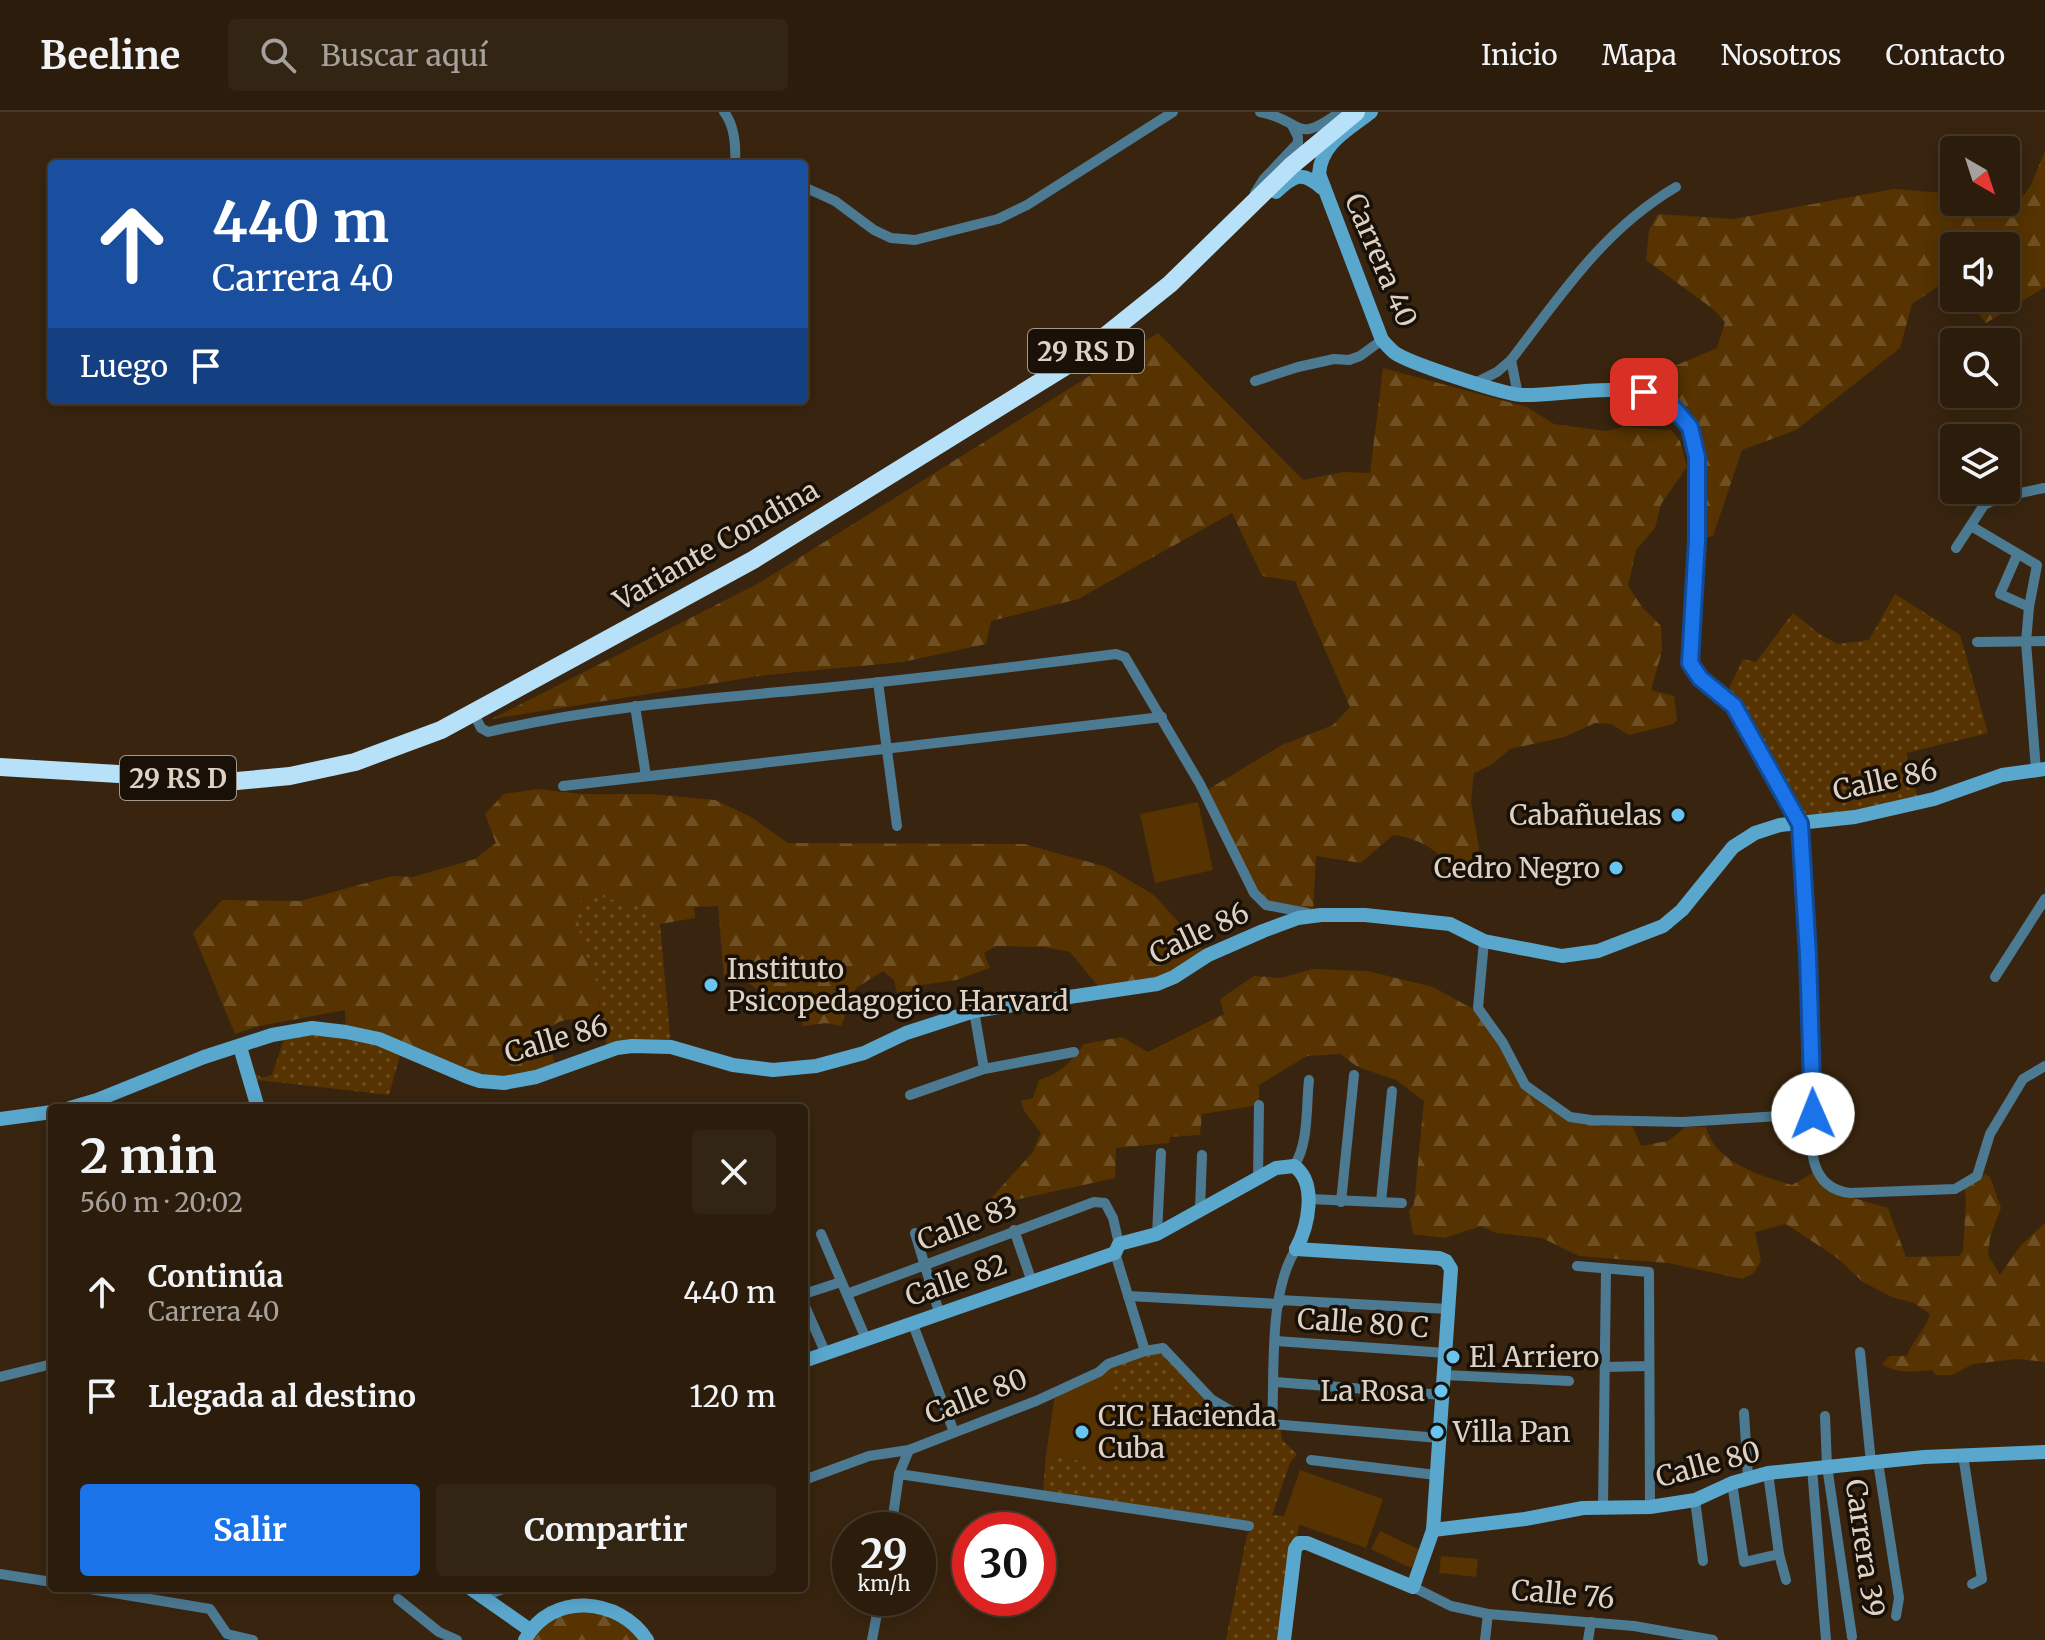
<!DOCTYPE html>
<html lang="es">
<head>
<meta charset="utf-8">
<style>
	:root { --surface:#2b1c0b; --page:#332514; --text:#f1f3f6; --muted:#a6a19d; --line:#473a2c; --accent:#1a73e8 }
	body { margin:0; font-family:Merriweather,serif; background:var(--page); color:var(--text); height:100vh; display:flex; flex-direction:column; font-size:30px; white-space:nowrap }
	* { box-sizing:border-box; margin:0 }
	p { font-size:26px; color:var(--muted) }
	.icon { flex:none; width:44px; height:44px; fill:none; stroke:currentColor; stroke-width:2; stroke-linecap:round; stroke-linejoin:round }
	.map { position:relative; flex:1; overflow:hidden }
	.details { position:absolute; left:48px; top:992px; width:760px; height:488px; display:flex; flex-direction:column; background:var(--surface); border-radius:8px; box-shadow:0 4px 20px #0003,0 0 0 2px var(--line) }
	.details>* { flex:none }
	.guide { position:absolute; left:48px; top:48px; width:760px; height:244px; border-radius:8px; box-shadow:0 4px 20px #0003,0 0 0 2px var(--line); background:#1a4fa0; color:#fff; overflow:hidden }
	.needle { width:52px; rotate:141deg }
	.buttons { position:absolute; left:1940px; top:24px; display:grid; gap:16px }
	.buttons a { display:grid; place-items:center; width:80px; height:80px; border-radius:8px; background:var(--surface); box-shadow:0 4px 20px #0003,0 0 0 2px var(--line); font-size:40px }
	.speed { position:absolute; left:832px; top:1400px; display:flex; gap:16px; font-size:40px; font-weight:700; text-align:center }
	.speed>* { display:grid; place-content:center; width:104px; height:104px; border-radius:50%; background:var(--surface); box-shadow:0 4px 20px #0003,0 0 0 2px var(--line); line-height:1 }
	.speed small { font-size:20px; font-weight:400 }
	.speed .limit { border:12px solid #d22; background:#fff; color:#111 }
	.pin { position:absolute; display:grid; place-items:center; width:68px; height:68px; color:#fff; margin:-34px; border-radius:16px; box-shadow:0 4px 12px #0006 }
	.me { position:absolute; width:88px; margin:-44px; rotate:359deg; stroke-linejoin:round; filter:drop-shadow(0 0 6px #0008) }
	.turn { display:flex; align-items:center; gap:28px; height:168px; padding:0 32px; font-size:36px }
	.turn .icon { width:104px; height:104px; stroke-width:2.5 }
	.turn b { display:block; font-size:56px; line-height:68px }
	.then { display:flex; align-items:center; height:76px; padding:0 32px; background:#0003; gap:16px; font-size:30px }
	.round { display:grid; place-items:center; flex:none; width:84px; height:84px; border-radius:8px; background:var(--page) }
	.headline { display:flex; align-items:center; justify-content:space-between; height:136px; padding:0 32px }
	h1 { font-size:48px; font-weight:700; line-height:60px }
	.action { display:flex; gap:16px; margin-top:auto; padding:16px 32px }
	.action a { flex:1; height:92px; border-radius:8px; background:var(--accent); color:#fff; font-size:32px; font-weight:700; line-height:92px; text-align:center }
	.action a+a { background:var(--page); color:var(--text) }
	ul { padding:0; list-style:none }
	li { display:flex; align-items:center; gap:24px; height:104px; padding:0 32px }
	li div { flex:1 }
	li b { display:block; font-size:30px }
	li em { font-style:normal }
	header { display:flex; align-items:center; gap:48px; box-sizing:border-box; height:112px; padding:0 40px; background:var(--surface); border-bottom:2px solid var(--line) }
	header strong { font-size:38px }
	nav { display:flex; gap:44px; margin-inline-start:auto; font-size:28px }
	.search { width:560px; height:72px; background:var(--page); display:flex; align-items:center; gap:20px; box-sizing:border-box; padding:0 28px; border-radius:8px; color:var(--muted); font-size:30px }
	.map>svg:first-child { display:block }
</style>
</head>
<body>
<header>
<strong>Beeline</strong>
<div class="search"><svg class="icon" aria-label="search" viewBox="0 0 24 24"><circle cx="10" cy="10" r="6"/><path d="M15 15l6 6"/></svg>Buscar aquí</div>
<nav><a>Inicio</a><a>Mapa</a><a>Nosotros</a><a>Contacto</a></nav>
</header>
<div class="map">
<svg width="2045" height="1528" viewBox="0 0 2045 1528">
	<defs>
		<pattern id="grass-dots" width="8" height="8" patternUnits="userSpaceOnUse" patternTransform="scale(2)"><rect width="8" height="8" fill="#563300"/><path d="M2 2h.1M6 6h.1" fill="none" stroke="#6e5024" stroke-width="1.8" stroke-linecap="round"/></pattern>
		<pattern id="forest-firs" width="22" height="20" patternUnits="userSpaceOnUse" patternTransform="scale(2)"><rect width="22" height="20" fill="#563300"/><path d="M5 1l3.5 6h-7zM16 11l3.5 6h-7z" fill="#6e5024"/></pattern>
	</defs>
	<rect width="100%" height="100%" fill="#39250f"/>
	<!-- grass -->
	<g fill="url(#grass-dots)">
		<polygon points="1895,482 1960,523 1988,621 1906,641 1918,687 1800,709 1734,594 1729,576 1743,547 1756,550 1793,501 1818,521 1838,532 1869,528"/>
		<polygon points="587,781 649,797 660,812 671,935 608,940 601,909 598,873 583,842 575,795"/>
		<polygon points="296,918 402,936 389,983 249,967 248,957 262,966 272,963 286,921"/>
		<polygon points="1163,1236 1216,1298 1224,1297 1280,1313 1282,1328 1297,1342 1290,1351 1272,1403 1289,1405 1299,1412 1280,1528 1226,1528 1247,1423 1252,1417 1251,1409 1249,1414 1043,1383 1046,1343 1108,1353 1108,1252"/>
	</g>
	<!-- forest -->
	<g fill="url(#forest-firs)">
		<polygon points="2045,39 2045,175 1986,211 1966,186 2006,186 2006,134 1954,134 1954,172 1949,167 1912,192 1900,236 1796,318 1742,338 1713,424 1697,428 1691,322 1671,293 1644,280 1651,264 1717,236 1725,210 1713,197 1646,148 1649,118 1658,102 1733,107 1894,77 1954,82 1954,90 2006,90 2006,85 2021,86 2030,75"/>
		<path d="M 1158,221 L 1303,368 L 1343,360 L 1370,361 L 1383,256 L 1527,295 L 1554,312 L 1606,319 L 1623,315 L 1671,318 L 1680,329 L 1687,355 L 1661,392 L 1655,416 L 1636,438 L 1628,474 L 1642,495 L 1661,514 L 1662,539 L 1651,578 L 1674,584 L 1677,608 L 1673,612 L 1629,623 L 1611,612 L 1595,611 L 1564,625 L 1510,637 L 1493,652 L 1474,661 L 1471,690 L 1483,759 L 1468,767 L 1459,766 C 1442,741 1424,727 1393,723 L 1361,751 L 1316,744 L 1313,802 L 1262,789 L 1204,680 L 1282,633 L 1333,613 L 1350,595 L 1295,469 L 1262,464 L 1232,401 L 1078,487 L 991,509 L 986,532 L 903,550 L 766,563 L 492,607 L 759,471 Z"/>
		<path d="M 537,677 L 581,682 L 652,682 L 715,688 L 751,705 L 788,731 L 1024,732 L 1107,755 L 1154,783 L 1208,843 L 1182,860 L 1102,879 L 1070,840 L 1044,835 L 996,834 L 984,841 L 990,856 L 956,868 L 922,873 L 898,886 L 894,868 L 883,859 L 856,876 L 841,914 L 826,911 L 803,914 L 800,895 L 782,887 L 772,889 L 742,866 L 724,866 L 718,794 L 694,795 L 695,806 L 660,812 L 649,797 L 587,781 L 576,795 L 583,842 L 598,873 L 601,909 C 582,908 557,902 547,921 L 556,957 L 495,970 L 346,920 L 345,898 L 259,914 L 235,922 L 193,821 L 222,788 L 300,789 L 392,764 L 413,765 L 475,747 L 496,731 L 485,702 L 504,682 Z"/>
		<path d="M 1313,857 L 1367,859 L 1433,875 L 1473,897 L 1503,931 L 1525,973 L 1563,1006 L 1630,1009 L 1641,1034 L 1668,1029 L 1686,1015 L 1706,1015 C 1714,1050 1761,1064 1792,1073 L 1813,1061 L 1826,1078 L 1888,1096 L 1906,1145 L 1959,1144 L 1963,1139 L 1966,1087 L 1964,1073 L 1985,1062 L 1990,1065 L 2001,1096 L 1990,1125 L 1988,1143 L 2000,1163 L 2021,1133 L 2045,1111 L 2045,1250 L 2017,1247 L 1973,1252 L 1952,1263 L 1936,1263 L 1932,1258 C 1914,1260 1897,1262 1882,1252 L 1890,1244 L 1907,1244 C 1913,1227 1925,1220 1930,1202 L 1914,1191 L 1892,1185 L 1863,1170 L 1836,1145 L 1786,1112 L 1755,1120 L 1761,1149 L 1754,1161 L 1742,1167 L 1668,1151 L 1579,1144 L 1542,1126 L 1496,1121 L 1481,1114 L 1444,1126 L 1413,1122 L 1409,1099 L 1414,1092 L 1424,989 L 1396,968 L 1358,955 L 1340,942 L 1307,944 L 1259,973 L 1259,993 L 1202,1002 L 1200,1023 L 1170,1025 L 1169,1031 L 1116,1036 L 1115,1066 L 983,1095 L 1032,1041 L 1041,1021 L 1024,999 L 1021,989 L 1033,986 L 1039,968 C 1060,962 1071,950 1084,932 L 1122,925 L 1148,940 L 1224,902 L 1220,887 L 1254,864 L 1281,866 Z"/>
		<polygon points="591,1493 647,1528 525,1528 536,1511"/>
	</g>
	<!-- park -->
	<g fill="#563300">
		<polygon points="1198,690 1213,758 1155,771 1140,702"/>
		<polygon points="1108,1252 1118,1296 1108,1353 1046,1343 1055,1281"/>
		<polygon points="1300,1358 1383,1387 1366,1436 1283,1407"/>
		<polygon points="1380,1419 1420,1438 1411,1456 1371,1437"/>
		<polygon points="1441,1444 1478,1447 1476,1465 1439,1461"/>
	</g>
	<g fill="none" stroke-linecap="round" stroke-linejoin="round">
		<!-- street -->
		<g stroke="#4c7a92" stroke-width="10">
			<path d="M 724,0 C 735,14 736,35 735,52"/>
			<path d="M 1260,0 C 1306,9 1293,34 1340,0"/>
			<polyline points="804,75 835,89 874,118 891,126 915,128 998,107 1027,93 1173,0"/>
			<polyline points="1255,81 1263,68 1298,31 1298,25 1292,13"/>
			<path d="M 1511,248 C 1561,183 1603,118 1676,75"/>
			<polyline points="1255,269 1298,255 1334,247 1349,248 1360,244 1382,228"/>
			<polyline points="1475,271 1497,260 1511,248 1518,283"/>
			<polyline points="1971,414 2037,453 2029,495 2026,530 2036,658"/>
			<polyline points="1956,436 1984,393 2001,385 2044,376"/>
			<polyline points="2017,443 2000,482 2029,495"/>
			<polyline points="1977,530 2045,529"/>
			<polyline points="878,570 897,714"/>
			<polyline points="635,594 646,664"/>
			<path d="M 474,602 L 481,616 L 488,620 C 595,595 704,587 813,577 C 914,567 1015,555 1116,542 L 1125,545 L 1200,672 L 1254,781 L 1266,793 L 1307,801"/>
			<polyline points="563,674 1162,605"/>
			<path d="M 1800,712 L 1813,986 C 1812,1023 1802,1075 1850,1081 L 1955,1077 L 1977,1064 L 1990,1022 L 2023,967 L 2045,954"/>
			<polyline points="1484,829 1478,896 1503,931 1525,973 1570,1005 1591,1008 1683,1010 1813,1002"/>
			<polyline points="1995,865 2045,787"/>
			<polyline points="974,899 984,957"/>
			<polyline points="910,983 984,957 1074,940"/>
			<path d="M 1294,1054 C 1309,1032 1306,994 1309,968"/>
			<polyline points="1258,1067 1259,993"/>
			<polyline points="1309,1087 1402,1091"/>
			<polyline points="1341,1090 1354,963"/>
			<polyline points="1381,1090 1392,979"/>
			<polyline points="1200,1098 1202,1043"/>
			<polyline points="1014,1118 1032,1170"/>
			<polyline points="915,1121 939,1200"/>
			<polyline points="821,1122 866,1227"/>
			<polyline points="1157,1122 1161,1041"/>
			<polyline points="1115,1141 1145,1239"/>
			<polyline points="1577,1154 1649,1160 1650,1395"/>
			<polyline points="804,1182 841,1170"/>
			<polyline points="847,1182 1094,1090 1105,1091 1113,1106 1119,1132"/>
			<polyline points="1128,1184 1279,1192"/>
			<polyline points="1279,1188 1449,1197"/>
			<polyline points="804,1192 826,1242"/>
			<polyline points="912,1210 954,1320"/>
			<polyline points="1276,1229 1446,1241"/>
			<polyline points="1860,1240 1871,1351"/>
			<polyline points="1605,1255 1649,1254"/>
			<polyline points="1445,1263 1569,1269"/>
			<polyline points="0,1265 52,1252"/>
			<polyline points="1275,1270 1443,1283"/>
			<polyline points="1744,1301 1748,1365"/>
			<polyline points="1825,1304 1827,1354 1852,1525"/>
			<path d="M 1272,1312 C 1275,1261 1268,1181 1296,1137"/>
			<polyline points="1963,1343 1982,1467 1972,1472"/>
			<polyline points="1311,1348 1436,1363"/>
			<polyline points="1878,1350 1899,1486 1896,1504"/>
			<polyline points="1812,1356 1826,1528"/>
			<polyline points="1768,1361 1779,1442 1786,1468"/>
			<polyline points="899,1362 1249,1414"/>
			<polyline points="804,1368 869,1344 909,1338 1036,1289 1099,1260 1108,1252 1145,1239 1163,1236 1211,1287 1238,1303 1272,1312 1439,1326"/>
			<polyline points="1732,1371 1744,1450 1779,1442"/>
			<polyline points="1695,1388 1703,1449"/>
			<polyline points="1603,1394 1606,1157"/>
			<polyline points="891,1418 899,1362 909,1338"/>
			<polyline points="0,1462 52,1470"/>
			<polyline points="1413,1475 1451,1494 1488,1502 1634,1514 1713,1528"/>
			<polyline points="84,1476 210,1497 227,1522 253,1528"/>
			<polyline points="481,1485 506,1476"/>
			<polyline points="398,1487 439,1520 457,1528"/>
			<polyline points="872,1528 880,1486"/>
			<polyline points="1485,1528 1488,1502"/>
			<polyline points="1588,1528 1591,1510"/>
		</g>
		<!-- secondary -->
		<g stroke="#5aa7cd" stroke-width="14">
			<path d="M 1371,0 C 1348,18 1321,31 1319,62 L 1382,228 C 1386,232 1390,237 1395,241 C 1409,251 1503,282 1521,283 C 1570,285 1663,257 1690,315 C 1706,350 1696,433 1694,472 C 1692,499 1692,525 1690,551 L 1700,566 L 1734,594 L 1800,712"/>
			<path d="M 1276,80 C 1294,63 1302,58 1322,76"/>
			<polyline points="240,935 258,996"/>
			<polyline points="70,996 97,988 204,945 272,923 312,916 346,920 379,927 468,965 480,969 504,971 536,965 617,936 632,934 671,935 733,953 773,958 816,954 864,941 906,921 974,899 1157,872 1174,865 1208,843 1263,819 1298,806 1321,803 1365,803 1450,812 1484,829 1562,844 1598,839 1663,814 1682,798 1733,735 1755,721 1780,713 1855,705 1934,687 2002,663 2045,657"/>
			<polyline points="0,1007 52,1000"/>
			<path d="M 804,1249 L 1115,1141 L 1119,1132 L 1157,1122 L 1276,1056 L 1294,1054 C 1318,1071 1308,1115 1296,1137"/>
			<polyline points="1433,1418 1525,1407 1583,1396 1650,1395 1695,1388 1732,1371 1768,1361 1924,1345 2045,1340"/>
			<polyline points="470,1476 530,1518"/>
			<path d="M 525,1528 C 551,1479 619,1485 647,1528"/>
			<polyline points="1284,1528 1295,1437 1299,1431 1307,1431 1413,1475 1433,1418 1451,1157 1446,1149 1439,1146 1296,1137"/>
		</g>
		<!-- highway -->
		<polyline stroke="#b6e1f9" stroke-width="18" points="0,655 237,669 290,664 355,650 441,618 753,448 1074,249 1170,172 1291,54 1356,0"/>
	</g>
	<g fill="none" stroke-linecap="round" stroke-linejoin="round">
		<!-- route casing -->
		<g stroke="#114b97" stroke-width="20">
			<polyline id="route" points="1644,280 1671,293 1690,315 1697,345 1697,428 1690,551 1700,566 1734,594 1800,712 1808,843 1813,1002"/>
		</g>
		<!-- route -->
		<use href="#route" stroke="#1a73e8" stroke-width="14"/>
	</g>
	<!-- markers -->
	<g fill="#68c4f0" stroke="#191107" stroke-width="3">
		<circle cx="1678" cy="703" r="8"/>
		<circle cx="1616" cy="756" r="8"/>
		<circle cx="711" cy="873" r="8"/>
		<circle cx="1453" cy="1245" r="8"/>
		<circle cx="1441" cy="1279" r="8"/>
		<circle cx="1082" cy="1320" r="8"/>
		<circle cx="1437" cy="1320" r="8"/>
	</g>
	<g text-anchor="middle" dominant-baseline="central" stroke-width="7" stroke-linejoin="round" paint-order="stroke">
		<!-- shield labels -->
		<g fill="#191107" stroke="#a3988b" stroke-width="2">
			<rect x="1028" y="217" width="116" height="44" rx="6"/>
			<rect x="120" y="644" width="116" height="44" rx="6"/>
		</g>
		<g font-size="26" font-weight="bold" fill="#ded2c4">
			<text x="1086" y="239">29 RS D</text>
			<text x="178" y="666">29 RS D</text>
		</g>
		<!-- street labels -->
		<g font-size="28" fill="#ded2c4" stroke="#191107">
			<text transform="translate(1381 148) rotate(67)">Carrera 40</text>
			<text transform="translate(716 433) rotate(-30)">Variante Condina</text>
			<text transform="translate(1885 668) rotate(-12)">Calle 86</text>
			<text transform="translate(1199 821) rotate(-25)">Calle 86</text>
			<text transform="translate(556 927) rotate(-16)">Calle 86</text>
			<text transform="translate(967 1111) rotate(-21)">Calle 83</text>
			<text transform="translate(956 1168) rotate(-19)">Calle 82</text>
			<text transform="translate(1363 1211) rotate(4)">Calle 80 C</text>
			<text transform="translate(976 1284) rotate(-21)">Calle 80</text>
			<text transform="translate(1708 1352) rotate(-15)">Calle 80</text>
			<text transform="translate(1865 1436) rotate(82)">Carrera 39</text>
			<text transform="translate(1563 1482) rotate(5)">Calle 76</text>
		</g>
		<!-- poi labels -->
		<g font-size="28" fill="#ded2c4" stroke="#191107" text-anchor="start">
			<text x="1662" y="703" text-anchor="end">Cabañuelas</text>
			<text x="1600" y="756" text-anchor="end">Cedro Negro</text>
			<text x="727" y="857">Instituto<tspan x="727" dy="32">Psicopedagogico Harvard</tspan></text>
			<text x="1469" y="1245">El Arriero</text>
			<text x="1425" y="1279" text-anchor="end">La Rosa</text>
			<text x="1098" y="1304">CIC Hacienda<tspan x="1098" dy="32">Cuba</tspan></text>
			<text x="1453" y="1320">Villa Pan</text>
		</g>
	</g>
</svg>
<div class="buttons">
<a><svg class="needle" viewBox="-14 -14 28 28"><path d="M0-13l5 13h-10z" fill="#e53935"/><path d="M0 13l5-13h-10z" fill="#a6a19d"/></svg></a>
<a><svg class="icon" aria-label="sound" viewBox="0 0 24 24"><path d="M4 9h4l5-4v14l-5-4H4zM17 9q2 3 0 6"/></svg></a>
<a><svg class="icon" aria-label="search" viewBox="0 0 24 24"><circle cx="10" cy="10" r="6"/><path d="M15 15l6 6"/></svg></a>
<a><svg class="icon" aria-label="layers" viewBox="0 0 24 24"><path d="M12 4l9 5-9 5-9-5zM3 14l9 5 9-5"/></svg></a>
</div>
<div class="speed"><div>29<small>km/h</small></div><div class="limit">30</div></div>
<div class="pin" style="left:1644px;top:280px;background:#d93025"><svg class="icon" aria-label="arrive" viewBox="0 0 24 24"><path d="M6 21V4h12l-3 4 3 4H6"/></svg></div>
<svg class="me" style="left:1813px;top:1002px" viewBox="-20 -20 40 40"><circle r="19" fill="#fff"/><path d="M0-13L10 11 0 6-10 11z" fill="#1a73e8"/></svg>
<div class="guide">
<div class="turn"><svg class="icon" aria-label="ahead" viewBox="0 0 24 24"><path d="M12 20V5M6 11l6-6 6 6"/></svg><div><b>440 m</b>Carrera 40</div></div>
<div class="then">Luego<svg class="icon" aria-label="arrive" viewBox="0 0 24 24"><path d="M6 21V4h12l-3 4 3 4H6"/></svg></div>
</div>
<section class="details">
<div class="headline"><div><h1>2 min</h1><p>560 m · 20:02</p></div><a class="round"><svg class="icon" aria-label="close" viewBox="0 0 24 24"><path d="M6 6l12 12M18 6L6 18"/></svg></a></div>
<ul>
<li><svg class="icon" aria-label="ahead" viewBox="0 0 24 24"><path d="M12 20V5M6 11l6-6 6 6"/></svg><div><b>Continúa</b><p>Carrera 40</p></div><em>440 m</em></li>
<li><svg class="icon" aria-label="arrive" viewBox="0 0 24 24"><path d="M6 21V4h12l-3 4 3 4H6"/></svg><div><b>Llegada al destino</b></div><em>120 m</em></li>
</ul>
<div class="action"><a>Salir</a><a>Compartir</a></div>
</section>
</div>
</body>
</html>
